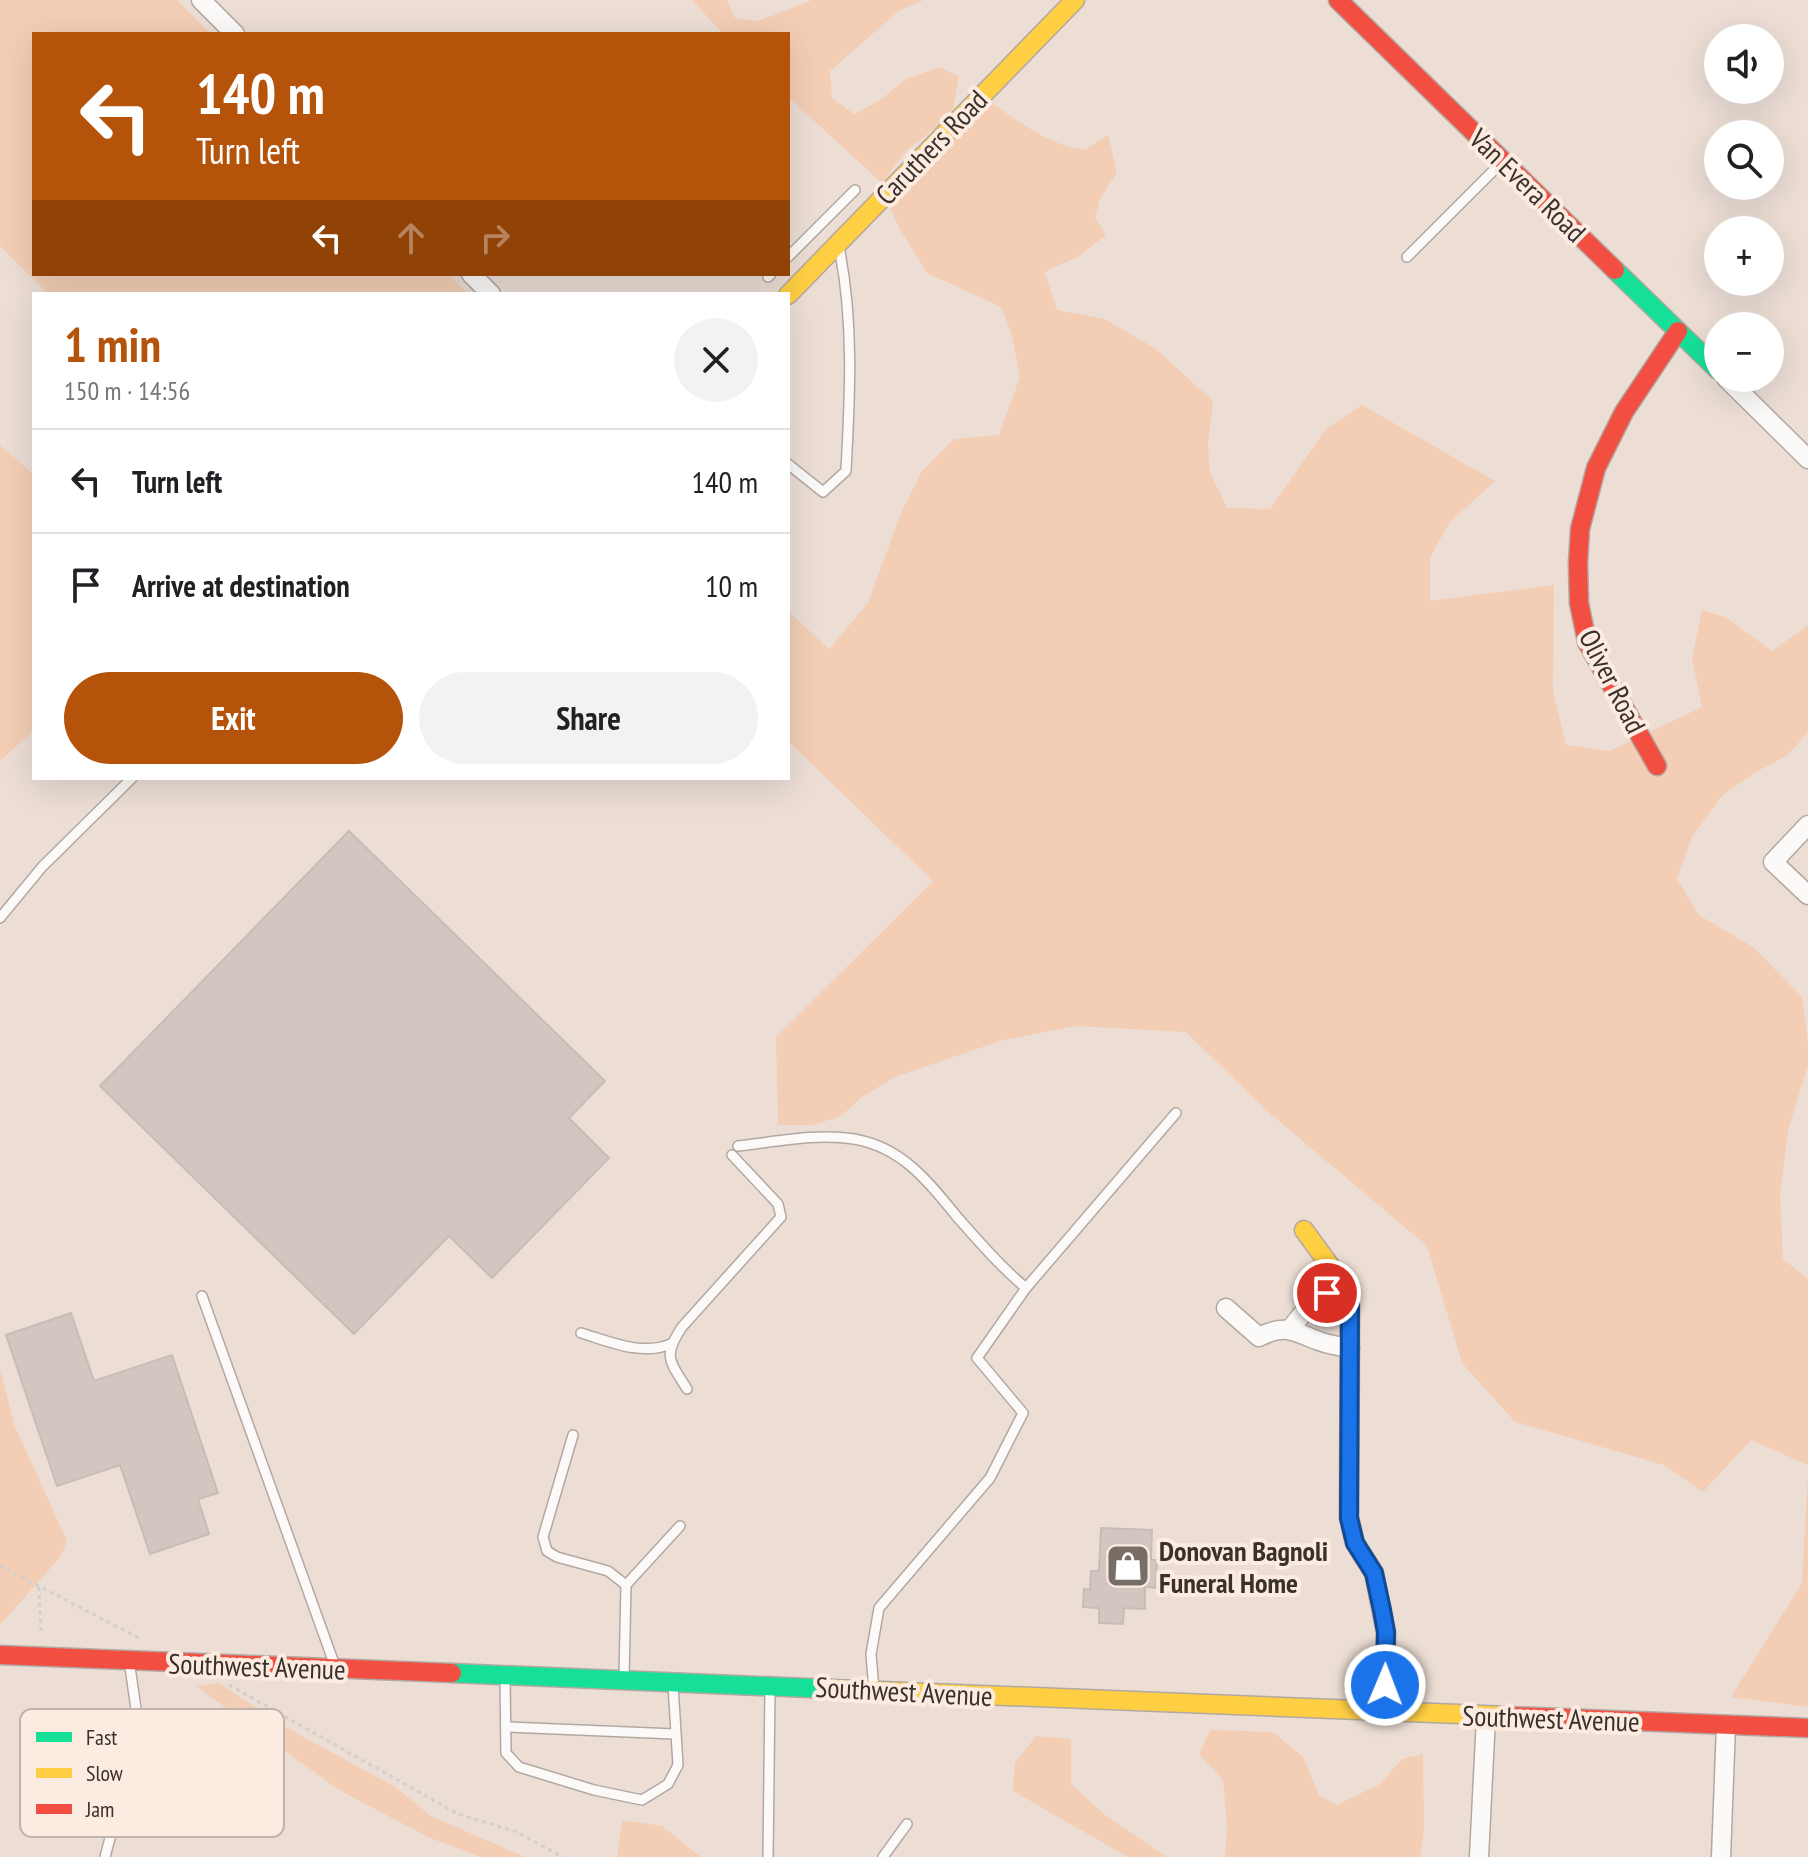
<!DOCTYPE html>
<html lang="en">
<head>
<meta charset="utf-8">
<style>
	:root { --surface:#fff; --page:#f2f2f2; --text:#202124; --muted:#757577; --line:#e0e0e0; --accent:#b45309 }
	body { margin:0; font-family:"PT Sans Narrow",sans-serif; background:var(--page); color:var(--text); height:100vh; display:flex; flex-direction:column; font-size:30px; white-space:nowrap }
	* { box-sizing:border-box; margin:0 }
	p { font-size:26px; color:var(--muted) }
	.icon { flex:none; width:44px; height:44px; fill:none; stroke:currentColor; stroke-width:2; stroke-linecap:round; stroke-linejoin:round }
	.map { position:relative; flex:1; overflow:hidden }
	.side { position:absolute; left:32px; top:292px; width:758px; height:488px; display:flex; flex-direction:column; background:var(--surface); border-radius:0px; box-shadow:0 8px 32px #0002 }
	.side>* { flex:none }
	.hud { position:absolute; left:32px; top:32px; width:758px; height:244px; border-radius:0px; box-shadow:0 8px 32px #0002; background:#b45309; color:#fff; overflow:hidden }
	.controls { position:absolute; left:1704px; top:24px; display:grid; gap:16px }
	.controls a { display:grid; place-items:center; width:80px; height:80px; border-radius:50%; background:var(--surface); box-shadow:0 8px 32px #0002; font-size:40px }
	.pin { position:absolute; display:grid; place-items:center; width:68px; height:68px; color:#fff; margin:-34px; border:4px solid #fff; border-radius:50%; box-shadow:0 2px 8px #0007 }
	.me { position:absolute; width:88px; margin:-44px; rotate:1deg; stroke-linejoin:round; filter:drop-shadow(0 0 6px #0008) }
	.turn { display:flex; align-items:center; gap:28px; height:168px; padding:0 32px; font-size:36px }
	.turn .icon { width:104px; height:104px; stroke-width:2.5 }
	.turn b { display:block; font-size:56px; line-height:68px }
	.lanes { display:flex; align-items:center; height:76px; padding:0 32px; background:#0003; justify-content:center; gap:40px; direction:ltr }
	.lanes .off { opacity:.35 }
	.round { display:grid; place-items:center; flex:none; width:84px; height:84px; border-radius:42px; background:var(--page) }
	.head { display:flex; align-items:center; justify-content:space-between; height:136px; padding:0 32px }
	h1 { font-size:48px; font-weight:700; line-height:60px; color:var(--accent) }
	.primary-button { display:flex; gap:16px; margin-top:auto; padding:16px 32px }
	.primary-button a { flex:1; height:92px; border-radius:48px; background:var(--accent); color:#fff; font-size:32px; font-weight:700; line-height:92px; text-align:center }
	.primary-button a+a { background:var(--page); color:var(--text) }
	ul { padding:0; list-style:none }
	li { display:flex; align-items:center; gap:24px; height:104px; padding:0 32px; border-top:2px solid var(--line) }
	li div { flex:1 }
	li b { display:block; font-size:30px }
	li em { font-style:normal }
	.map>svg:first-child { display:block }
</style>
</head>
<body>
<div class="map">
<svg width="1808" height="1857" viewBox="0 0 1808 1857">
	<rect width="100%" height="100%" fill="#ecded5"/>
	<!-- green -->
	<g fill="#f3ceb5">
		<polygon points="0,0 177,0 211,34 34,34 34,274 448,274 468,294 48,294 0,246"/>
		<polygon points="692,0 727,0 735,18 758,21 812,0 924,0 900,10 830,71 832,98 854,114 879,101 906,79 939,67 959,76 952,115 907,150 882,183 788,97 788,34 723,34"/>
		<path d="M 981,95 C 1013,117 1045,145 1084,150 L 1108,135 L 1117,172 L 1099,201 L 1095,218 L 1106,235 L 1079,256 L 1045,272 L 1057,310 L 1105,319 L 1156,349 L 1213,401 L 1208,444 L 1210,472 L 1227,508 L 1270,509 L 1326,429 L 1362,405 L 1495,481 L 1450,522 L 1430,557 L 1430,601 L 1554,585 L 1553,691 L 1566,745 L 1609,751 L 1702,707 L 1692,659 L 1702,610 L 1727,618 L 1772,651 L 1808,625 L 1808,732 L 1788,755 L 1756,772 L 1723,795 L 1692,837 L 1677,879 L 1699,915 L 1753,947 L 1802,997 L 1808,1043 L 1808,1065 L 1788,1131 L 1780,1195 L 1783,1259 L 1808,1279 L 1808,1465 L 1751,1440 L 1703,1492 L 1664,1465 L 1515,1422 L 1462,1363 L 1427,1246 L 1266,1110 L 1186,1032 L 1075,1026 L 1000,1041 L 895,1077 L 862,1097 L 841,1116 L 813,1125 L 778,1125 L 776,1037 L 933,881 L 788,741 L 788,611 L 829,649 L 868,603 L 901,513 L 922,471 L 954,439 L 999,435 L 1020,377 L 1011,332 L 1001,307 L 927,273 L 898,226 L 885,195 Z"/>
		<polygon points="0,445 34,475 34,730 0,761"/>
		<polygon points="0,1369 14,1424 67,1541 61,1556 0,1625"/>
		<polygon points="1808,1473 1808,1707 1731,1697 1802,1583"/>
		<polygon points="218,1683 291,1730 395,1787 431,1816 525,1857 481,1857 430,1838 339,1790 196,1686"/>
		<polygon points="1210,1730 1273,1732 1303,1757 1319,1795 1337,1805 1380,1784 1402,1759 1423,1754 1424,1831 1420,1857 1225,1857 1227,1824 1223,1780 1199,1754"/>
		<polygon points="1036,1736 1071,1739 1071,1784 1105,1815 1167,1857 1128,1857 1013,1791 1015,1763"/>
		<polygon points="622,1820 662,1826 701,1857 617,1857"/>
	</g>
	<!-- building -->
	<g fill="#d2c7c0" stroke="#c8bdb6" stroke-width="2">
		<polygon points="349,831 605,1081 569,1118 609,1158 492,1278 449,1236 354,1334 100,1086"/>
		<polygon points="71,1313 94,1381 172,1355 218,1493 198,1499 209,1534 150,1554 120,1465 57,1486 6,1335"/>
		<polygon points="1101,1528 1152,1530 1151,1560 1157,1560 1156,1588 1145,1587 1145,1609 1124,1608 1123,1624 1099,1623 1099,1608 1083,1607 1084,1589 1090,1590 1091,1571 1099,1571"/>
	</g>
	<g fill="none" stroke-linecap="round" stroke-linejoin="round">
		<!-- lane casing -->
		<g stroke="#b3a8a1" stroke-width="12">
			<g id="lane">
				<polyline points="788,257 855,190"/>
				<polyline points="1407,257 1501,163"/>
				<polyline points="768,277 771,274"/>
				<path d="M 788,464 L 823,492 L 846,471 C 850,396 854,321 839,247"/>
				<polyline points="0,918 42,867 132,778"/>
				<path d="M 738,1146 C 775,1142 816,1133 854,1139 C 902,1147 929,1182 958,1218 C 980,1243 1001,1267 1026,1288"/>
				<polyline points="202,1296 335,1666"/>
				<path d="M 581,1333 C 611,1342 641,1356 671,1344"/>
				<path d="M 687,1389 C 670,1361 662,1357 682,1327 L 781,1217 L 778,1204 L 732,1155"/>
				<polyline points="573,1435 543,1537 547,1551 557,1557 608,1571 626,1585"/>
				<polyline points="624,1677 626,1585 680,1526"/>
				<polyline points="505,1678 506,1753 519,1767 594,1790 642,1800 668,1784 678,1765 673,1685"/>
				<polyline points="874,1690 871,1654 879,1608 990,1478 1023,1413 977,1358 1026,1288 1176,1113"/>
				<polyline points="506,1727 675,1734"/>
				<polyline points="105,1857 127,1774 137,1716 129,1660"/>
				<polyline points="768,1857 770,1689"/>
				<polyline points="883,1857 907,1824"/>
			</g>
		</g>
		<!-- street casing -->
		<g stroke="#b3a8a1" stroke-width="21">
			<g id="street">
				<polyline points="201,0 235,34"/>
				<polyline points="471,274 491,294"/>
				<polyline points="1726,378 1808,459"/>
				<polyline points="1808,825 1773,862 1808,895"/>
				<path d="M 1226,1308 L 1259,1337 C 1286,1323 1294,1332 1319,1341 C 1329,1345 1340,1346 1350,1348"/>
				<polyline points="1291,1328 1312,1302 1342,1284"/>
				<polyline points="1479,1857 1486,1717"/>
				<polyline points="1721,1857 1726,1725"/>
			</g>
		</g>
		<!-- fast casing -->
		<g stroke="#b3a8a1" stroke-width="21">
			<g id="fast">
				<polyline points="1615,270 1718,370"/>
				<polyline points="452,1673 832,1689"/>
			</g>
		</g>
		<!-- slow casing -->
		<g stroke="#b3a8a1" stroke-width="21">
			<g id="slow">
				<polyline points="788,295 1075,0"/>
				<polyline points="1304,1230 1333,1270 1350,1306 1349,1518 1355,1543 1374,1573 1386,1632 1384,1711"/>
				<polyline points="832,1689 1509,1716"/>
			</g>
		</g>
		<!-- jam casing -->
		<g stroke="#b3a8a1" stroke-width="21">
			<g id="jam">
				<polyline points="1338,0 1615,270"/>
				<polyline points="1657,766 1587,642 1579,603 1578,563 1580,529 1596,468 1624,412 1678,331"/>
				<polyline points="0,1655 452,1673"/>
				<polyline points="1509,1716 1808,1728"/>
			</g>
		</g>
		<!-- path -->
		<g stroke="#d3cfcc" stroke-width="3" stroke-dasharray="4 4" stroke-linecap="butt">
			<polyline points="0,1566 141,1639"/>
			<polyline points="39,1587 41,1635"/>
			<polyline points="229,1685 458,1814 517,1832 563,1857"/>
		</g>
		<!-- lane -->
		<use href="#lane" stroke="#fcfaf9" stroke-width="9"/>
		<!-- street -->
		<use href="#street" stroke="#fcfaf9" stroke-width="18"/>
		<!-- fast -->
		<use href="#fast" stroke="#16e098" stroke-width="18"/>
		<!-- slow -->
		<use href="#slow" stroke="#ffcf43" stroke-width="18"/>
		<!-- jam -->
		<use href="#jam" stroke="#f24e42" stroke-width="18"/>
	</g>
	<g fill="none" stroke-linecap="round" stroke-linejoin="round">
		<!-- route casing -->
		<g stroke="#114b97" stroke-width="20">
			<polyline id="route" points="1327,1293 1342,1284 1350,1306 1349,1518 1355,1543 1374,1573 1382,1610 1386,1632 1385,1685"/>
		</g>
		<!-- route -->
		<use href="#route" stroke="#1a73e8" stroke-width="14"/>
	</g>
	<!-- icons -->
	<defs>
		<g id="shop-square" transform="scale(2.3)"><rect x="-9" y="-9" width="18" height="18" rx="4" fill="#796e66" stroke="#fbebe1"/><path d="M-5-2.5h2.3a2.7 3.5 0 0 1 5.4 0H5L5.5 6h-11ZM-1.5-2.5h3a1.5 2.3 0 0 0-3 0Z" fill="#fff"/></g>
	</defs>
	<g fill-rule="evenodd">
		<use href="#shop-square" x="1128" y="1566"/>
	</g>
	<g text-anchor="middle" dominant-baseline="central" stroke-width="8" stroke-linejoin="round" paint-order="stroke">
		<!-- street labels -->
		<g font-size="28" fill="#3b312b" stroke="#fbebe1">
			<text transform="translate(931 147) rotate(-46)">Caruthers Road</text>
			<text transform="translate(1528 185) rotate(44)">Van Evera Road</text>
			<text transform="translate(1613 681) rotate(63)">Oliver Road</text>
			<text transform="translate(257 1666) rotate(2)">Southwest Avenue</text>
			<text transform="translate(904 1691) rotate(3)">Southwest Avenue</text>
			<text transform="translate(1551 1718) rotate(2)">Southwest Avenue</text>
		</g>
		<!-- poi labels -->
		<g font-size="28" font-weight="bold" fill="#3b312b" stroke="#fbebe1" text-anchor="start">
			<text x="1159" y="1550">Donovan Bagnoli<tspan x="1159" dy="32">Funeral Home</tspan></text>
		</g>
	</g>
	<!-- legend -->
	<rect x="20" y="1709" width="264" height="128" rx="12" fill="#fbebe1" stroke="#c1b3aa" stroke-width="2"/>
	<rect x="36" y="1732" width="36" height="10" fill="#16e098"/>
	<rect x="36" y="1768" width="36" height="10" fill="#ffcf43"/>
	<rect x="36" y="1804" width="36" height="10" fill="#f24e42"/>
	<g font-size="22" fill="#3b312b">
		<text x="86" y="1745">Fast</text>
		<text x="86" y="1781">Slow</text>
		<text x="86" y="1817">Jam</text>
	</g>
</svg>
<div class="controls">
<a><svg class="icon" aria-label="sound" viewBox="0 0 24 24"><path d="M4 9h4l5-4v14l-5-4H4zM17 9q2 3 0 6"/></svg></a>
<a><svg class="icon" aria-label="search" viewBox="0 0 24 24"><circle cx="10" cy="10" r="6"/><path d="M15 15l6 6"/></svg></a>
<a>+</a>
<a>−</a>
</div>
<div class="pin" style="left:1327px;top:1293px;background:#d93025"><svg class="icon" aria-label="arrive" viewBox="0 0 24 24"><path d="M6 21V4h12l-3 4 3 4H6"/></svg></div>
<svg class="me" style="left:1385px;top:1685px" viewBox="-20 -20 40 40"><circle r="17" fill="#1a73e8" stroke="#fff" stroke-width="3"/><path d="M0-11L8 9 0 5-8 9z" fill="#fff"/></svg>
<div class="hud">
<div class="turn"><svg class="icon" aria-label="left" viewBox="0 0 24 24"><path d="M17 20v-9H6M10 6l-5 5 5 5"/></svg><div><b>140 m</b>Turn left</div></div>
<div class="lanes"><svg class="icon" aria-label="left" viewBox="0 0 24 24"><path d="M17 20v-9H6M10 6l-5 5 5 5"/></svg><svg class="icon off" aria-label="ahead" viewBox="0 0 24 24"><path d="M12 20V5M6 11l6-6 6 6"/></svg><svg class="icon off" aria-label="right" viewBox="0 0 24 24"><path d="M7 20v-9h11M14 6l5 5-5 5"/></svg></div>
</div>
<section class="side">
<div class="head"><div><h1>1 min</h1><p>150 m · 14:56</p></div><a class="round"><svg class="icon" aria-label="close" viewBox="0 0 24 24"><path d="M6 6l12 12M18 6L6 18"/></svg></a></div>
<ul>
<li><svg class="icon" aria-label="left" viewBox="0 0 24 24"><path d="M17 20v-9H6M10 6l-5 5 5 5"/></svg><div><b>Turn left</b></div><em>140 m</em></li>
<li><svg class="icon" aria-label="arrive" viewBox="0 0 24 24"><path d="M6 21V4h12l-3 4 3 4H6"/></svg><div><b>Arrive at destination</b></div><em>10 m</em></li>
</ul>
<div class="primary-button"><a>Exit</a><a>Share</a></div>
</section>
</div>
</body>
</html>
